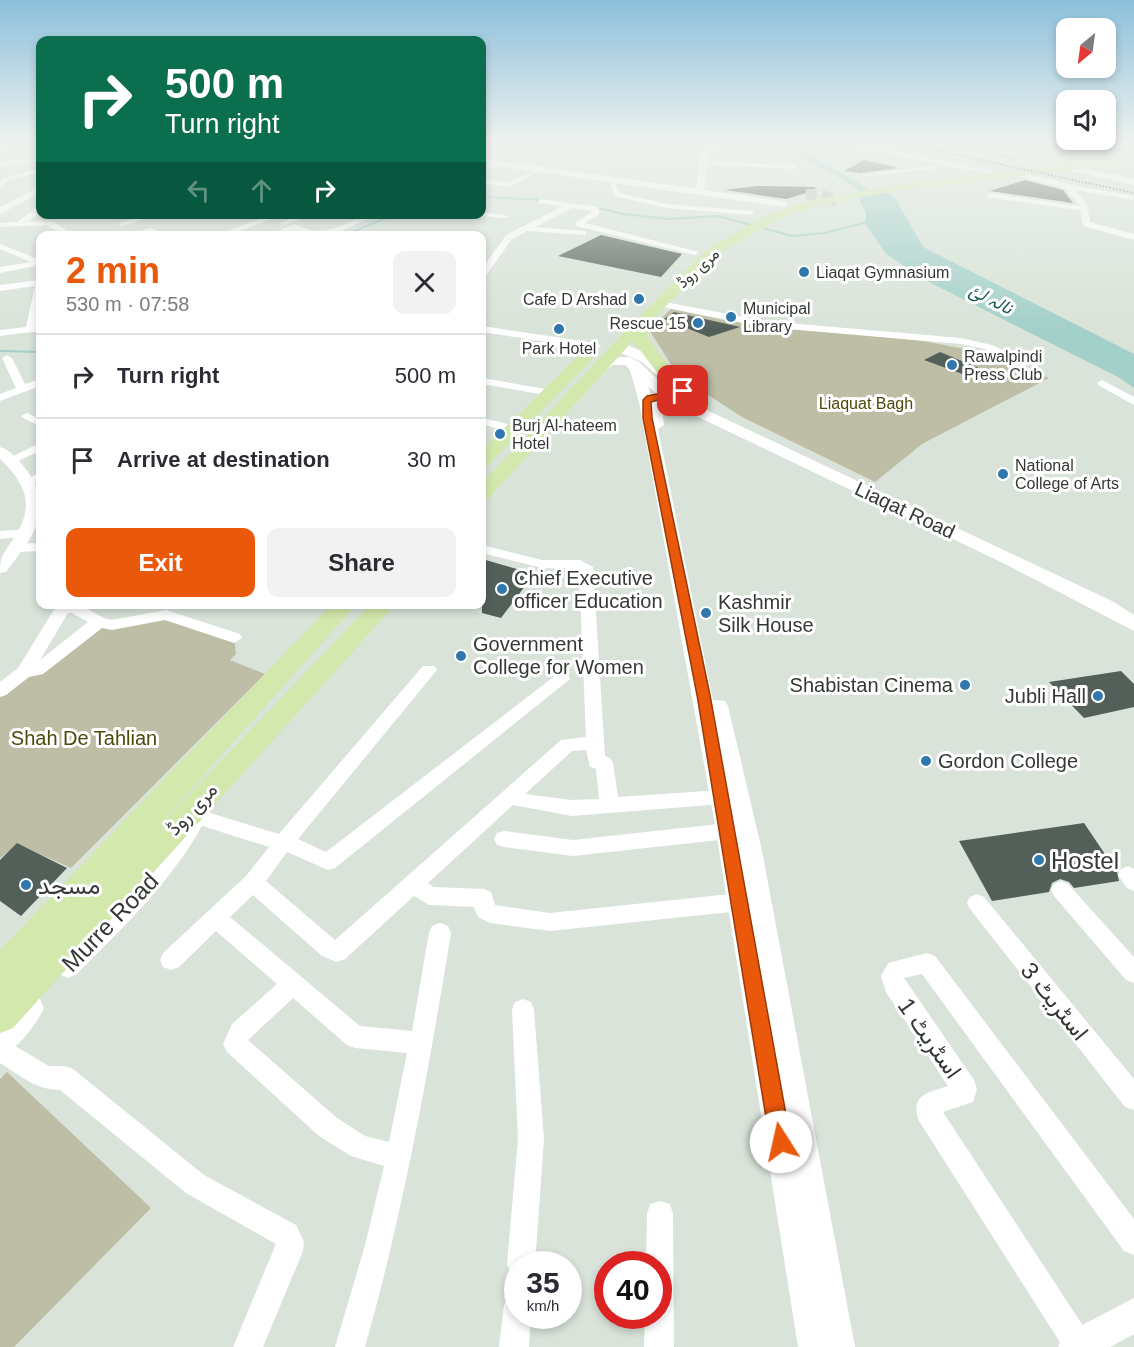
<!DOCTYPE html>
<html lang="en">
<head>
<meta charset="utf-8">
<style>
	:root { --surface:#fff; --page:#f2f2f3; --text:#2b2b33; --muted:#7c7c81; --line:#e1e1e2; --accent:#ea580c }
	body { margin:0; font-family:Arial,Vazirmatn,sans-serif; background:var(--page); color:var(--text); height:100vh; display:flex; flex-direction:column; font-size:22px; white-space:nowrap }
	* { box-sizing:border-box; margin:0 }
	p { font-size:20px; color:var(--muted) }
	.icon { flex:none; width:33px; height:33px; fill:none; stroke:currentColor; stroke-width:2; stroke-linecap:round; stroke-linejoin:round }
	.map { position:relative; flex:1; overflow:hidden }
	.details { position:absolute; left:36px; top:231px; width:450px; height:378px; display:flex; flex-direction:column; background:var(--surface); border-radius:12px; box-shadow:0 3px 9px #0003 }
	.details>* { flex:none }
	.guide { position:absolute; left:36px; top:36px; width:450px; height:183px; border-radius:12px; box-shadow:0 3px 9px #0003; background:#0b6e4f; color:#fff; overflow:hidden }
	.needle { width:39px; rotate:209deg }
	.tools { position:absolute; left:1056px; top:18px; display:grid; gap:12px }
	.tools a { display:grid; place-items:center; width:60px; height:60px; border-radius:12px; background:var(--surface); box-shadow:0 3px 9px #0003; font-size:30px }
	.speed { position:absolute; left:504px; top:1251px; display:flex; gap:12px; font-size:30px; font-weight:700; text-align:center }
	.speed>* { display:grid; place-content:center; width:78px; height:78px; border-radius:50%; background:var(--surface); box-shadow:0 3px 9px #0003; line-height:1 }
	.speed small { font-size:15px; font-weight:400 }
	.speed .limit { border:9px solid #d22; background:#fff; color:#111 }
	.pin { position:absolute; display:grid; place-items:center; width:51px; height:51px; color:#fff; margin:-26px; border-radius:12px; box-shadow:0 3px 9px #0006 }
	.me { position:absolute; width:66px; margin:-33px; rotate:350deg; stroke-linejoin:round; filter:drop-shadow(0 0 4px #0008) }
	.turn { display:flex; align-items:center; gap:21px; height:126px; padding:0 30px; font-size:27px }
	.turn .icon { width:78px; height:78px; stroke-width:2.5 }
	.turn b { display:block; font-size:42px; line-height:51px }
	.lanes { display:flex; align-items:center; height:57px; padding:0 30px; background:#0003; justify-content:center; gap:30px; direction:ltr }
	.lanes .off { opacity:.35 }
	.round { display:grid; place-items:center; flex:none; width:63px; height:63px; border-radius:12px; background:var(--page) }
	.summary { display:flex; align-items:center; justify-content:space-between; height:102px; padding:0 30px }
	h1 { font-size:36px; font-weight:800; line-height:45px; color:var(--accent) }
	.action { display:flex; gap:12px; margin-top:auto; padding:12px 30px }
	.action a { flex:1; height:69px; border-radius:12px; background:var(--accent); color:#fff; font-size:24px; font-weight:800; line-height:69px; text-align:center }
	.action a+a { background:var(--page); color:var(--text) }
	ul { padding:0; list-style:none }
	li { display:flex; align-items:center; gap:18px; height:84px; padding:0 30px; border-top:2px solid var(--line) }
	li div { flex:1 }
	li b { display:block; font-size:22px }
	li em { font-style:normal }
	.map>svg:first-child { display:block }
</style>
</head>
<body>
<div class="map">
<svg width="1134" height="1347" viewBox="0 0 1134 1347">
	<rect width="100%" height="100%" fill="#d9e3d9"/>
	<!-- green -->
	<g fill="#bebda6">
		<polygon points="671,309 728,321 923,341 991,354 1049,378 922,444 875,482 742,417 699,389 674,369 649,330"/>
		<polygon points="166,615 234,638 236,654 230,660 265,674 71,868 18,844 0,858 0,691 99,622"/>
		<polygon points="7,1072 151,1208 14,1347 0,1347 0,1079"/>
	</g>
	<!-- water -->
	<polygon fill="#a3d0c9" points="883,189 895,198 923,247 1134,354 1134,388 1118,377 929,282 886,254 865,224 866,213 856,193"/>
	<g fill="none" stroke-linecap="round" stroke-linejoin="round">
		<!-- stream -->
		<g stroke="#a3d0c9" stroke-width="2">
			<polyline points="482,197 545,200"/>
			<polyline points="594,207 623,214 669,219 718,216 792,236 824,233 868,222"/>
			<polyline points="343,236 395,214"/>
			<polyline points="0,351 40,352"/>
		</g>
		<!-- river -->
		<path fill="#a3d0c9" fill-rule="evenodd" d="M 787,140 L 797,140 L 798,147 C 829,170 866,180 892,210 L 894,212 L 891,219 L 883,219 C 873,187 816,170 790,150 Z"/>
	</g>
	<!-- building -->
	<g fill="#535f59">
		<polygon points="864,160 899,168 860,173 844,171"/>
		<polygon points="1025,180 1063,190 1073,203 990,191 983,193"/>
		<polygon points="757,186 815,187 816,190 786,199 725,190"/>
		<polygon points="601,235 682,254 661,277 558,256"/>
		<polygon points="674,312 740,327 709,337 664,319"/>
		<polygon points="940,352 981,369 979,376 972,374 968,376 924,360"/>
		<polygon points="482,559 534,574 501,618 482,613"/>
		<polygon points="1121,671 1134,684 1134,707 1084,718 1049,682"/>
		<polygon points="1084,823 1117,872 1119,881 1074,888 1069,882 1060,879 1052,883 1049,892 992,901 959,841"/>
		<polygon points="17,843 67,868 21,916 0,901 0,860"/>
	</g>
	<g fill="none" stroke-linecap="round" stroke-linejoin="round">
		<!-- primary-tunnel -->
		<polyline stroke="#b8c1b8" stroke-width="11" stroke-dasharray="11 5" stroke-linecap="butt" points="806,195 817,194 835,200 831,202"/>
		<!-- minor -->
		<g fill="#fff" fill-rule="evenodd">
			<polygon points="18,140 39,140 0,146 0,142"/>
			<polygon points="744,140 715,143 712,141 712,140"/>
			<polygon points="832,140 844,140 992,171 989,173 941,165"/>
			<polygon points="40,157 40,161 0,166 0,162"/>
			<polygon points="702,161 794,165 797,167 794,169 700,164"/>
			<polygon points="492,164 497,165 482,173 482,169"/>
			<polygon points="936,165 938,168 864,177 861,175"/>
			<polygon points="40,168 40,172 8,180 0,187 0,181 4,178"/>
			<polygon points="533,171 538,172 509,187 482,183 482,179 508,183"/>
			<polygon points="610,182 614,182 620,193 667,204 751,211 755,213 751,215 667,208 614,196"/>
			<polygon points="1067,184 1134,196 1134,200 1064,188"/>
			<polygon points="990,193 1085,207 1089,209 1085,211 987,197"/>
			<polygon points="539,199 598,207 600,214 585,223 699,252 695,255 576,226 576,222 593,211 572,208 535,227 583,231 586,231 586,235 527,231 512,239 485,277 482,278 482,269 506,235 563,206 539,203"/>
			<polygon points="37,207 40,207 40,212 28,222 51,221 77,236 66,236 47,225 0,227 0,223 17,222"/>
			<polygon points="482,212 509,216 505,218 479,216"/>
			<polygon points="67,214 75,214 69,219 65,217"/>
			<polygon points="99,214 111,214 102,218"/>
			<polygon points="148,214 162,214 122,226 118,224"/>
			<polygon points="245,214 259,214 272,219 226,236 213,236 260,219"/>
			<polygon points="302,214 314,214 284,225 280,223"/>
			<path d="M 369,214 L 380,214 L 329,236 L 313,236 L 291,231 L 278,236 L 266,236 L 295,224 C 321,239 340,226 369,214 Z"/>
			<polygon points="150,228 173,236 150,233 125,236"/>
			<polygon points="0,244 40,260 40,265 0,273 0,267 31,262 0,249"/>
			<polygon points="40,280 40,302 36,326 40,325 40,331 0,336 0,330 26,327 35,286 0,291 0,285"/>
			<polygon points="660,301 764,321 961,338 992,345 1030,363 1021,365 985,349 961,344 764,327 657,306 655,304"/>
			<polygon points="482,326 596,343 601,346 596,349 482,332"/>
			<polygon points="7,355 12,358 25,384 40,379 40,386 0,401 0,394 16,388 2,358"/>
			<polygon points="482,378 551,390 557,393 551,396 482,384"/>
			<polygon points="1102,380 1134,397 1134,405 1098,385 1097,383"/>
			<polygon points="27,413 40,419 40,426 23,418 21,416"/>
			<polygon points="482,418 517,426 519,429 513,433 482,424"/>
			<polygon points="40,443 40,451 11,464 5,460"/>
			<polygon points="40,472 40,481 30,485 24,481"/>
			<polygon points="26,529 31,530 33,533 31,536 0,539 0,531"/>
			<polygon points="40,543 40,551 16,552 9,548 16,544"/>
			<path d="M 482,545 L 542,560 L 580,560 L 593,567 L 605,756 L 610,758 L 613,763 L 618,797 L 722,790 L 729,792 L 731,797 L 729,802 L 722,804 L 572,816 L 513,805 L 428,883 L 433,887 L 484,889 L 491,892 L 495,905 L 550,913 L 740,893 L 747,896 L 750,902 L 747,908 L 740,911 L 550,931 L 490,923 L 478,917 L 474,907 L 429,905 L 414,896 L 345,959 L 337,962 L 322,956 L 253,895 L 230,917 L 360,1026 L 412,1031 L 429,933 L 432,926 L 440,923 L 448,926 L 451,933 C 428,1074 404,1209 365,1347 L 335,1347 L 365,1245 L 384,1166 L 351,1156 L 319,1136 L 227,1052 L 223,1044 L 232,1024 L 277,984 L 216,931 L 179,967 L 171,970 L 163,967 L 160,960 L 163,953 L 246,876 L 269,847 L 190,822 L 187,817 L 190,812 L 197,809 L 279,834 L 423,666 L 435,666 L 437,670 L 298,839 L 326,852 L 556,675 L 568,675 L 570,679 L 335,868 L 328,870 L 287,852 L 266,881 L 335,940 L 561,740 L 586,737 L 579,569 L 542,568 L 482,553 ZM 586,750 L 590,767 L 596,769 L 599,799 L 572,800 L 525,794 L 572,751 ZM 293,998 L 347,1045 L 355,1048 L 407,1053 L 389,1142 L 365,1136 L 337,1118 L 248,1040 Z"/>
			<path d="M 54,604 L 80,605 L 104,618 L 112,620 L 166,610 L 240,634 L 242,638 L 234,643 L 165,620 L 112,630 L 102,628 L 43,674 L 29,677 L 6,695 L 0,697 L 0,682 L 18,668 L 55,608 ZM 68,613 L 72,613 L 88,622 L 40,660 Z"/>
			<polygon points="728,823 735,825 738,831 735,837 728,839 573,856 504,847 497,845 494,839 497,833 504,831 573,840"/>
			<polygon points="1128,866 1134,869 1134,891 1127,888 1118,875 1121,869"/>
			<polygon points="1061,881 1068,884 1134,957 1134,983 1126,980 1054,896 1051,890 1054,884"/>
			<polygon points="977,894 984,897 1134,1079 1134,1110 1125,1107 970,909 967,903 970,897"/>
			<path d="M 927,953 L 935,956 L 1134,1219 L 1134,1255 L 1124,1251 L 922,974 L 904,978 L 974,1080 L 977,1089 L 973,1102 L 943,1112 L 1089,1335 L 1093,1347 L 1063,1347 L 919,1121 C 909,1095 929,1092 948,1086 L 886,992 L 881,976 L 888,963 Z"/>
			<polygon points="523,999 531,1002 534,1010 544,1139 535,1264 518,1264 518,1276 511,1274 507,1264 518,1139 512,1010 515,1002"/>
			<path d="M 0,1037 L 49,1066 L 64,1066 L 73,1069 L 204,1175 L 296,1225 L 304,1242 L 303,1251 L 263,1347 L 233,1347 L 276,1244 L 186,1193 L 60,1090 C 36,1090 19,1075 0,1063 Z"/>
			<polygon points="660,1201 670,1204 673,1214 674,1347 644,1347 645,1316 658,1316 658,1264 646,1264 647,1214 650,1204"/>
			<polygon points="518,1291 518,1316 531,1316 529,1347 499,1347 504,1305 508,1295"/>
		</g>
		<!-- tertiary -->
		<g fill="#fff" fill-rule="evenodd">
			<polygon points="706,140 720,142 708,155 704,191 700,194 696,191 700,154 711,143"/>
			<polygon points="37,167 40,167 40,193 0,214 0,207 34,190"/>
			<polygon points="1013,171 1070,184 1087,204 1090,222 1134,234 1134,240 1083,226 1079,204 1064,188 1013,175"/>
			<path d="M 629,357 C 645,363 648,387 652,401 L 669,394 L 676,398 L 662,407 L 664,425 L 658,429 L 713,700 L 725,701 L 728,706 L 762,851 L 855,1347 L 798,1347 L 716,831 L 639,402 L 630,370 L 626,365 L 613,365 L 595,378 L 589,374 L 606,358 Z"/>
			<path d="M 0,447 C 9,449 19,460 25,468 C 57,509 33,536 6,572 L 0,573 C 0,553 6,551 16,535 C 35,503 25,483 0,459 Z"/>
			<path d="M 199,802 L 207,805 L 210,811 C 178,876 127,923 77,974 L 68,978 L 59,974 L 55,966 L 59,958 C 107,910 159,865 191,805 Z"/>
			<path d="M 30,995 L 40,999 L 44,1008 C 36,1025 18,1049 0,1057 L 0,1022 L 20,999 Z"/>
			<polygon points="1134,1298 1134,1334 1110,1347 1058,1347 1063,1335"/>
		</g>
		<!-- secondary -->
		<g fill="#fff" fill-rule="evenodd">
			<polygon points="482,158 784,201 789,204 784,207 482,164"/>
			<polygon points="1067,164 1134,179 1134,185 1064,169 1064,165"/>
			<path d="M 619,343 C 648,350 667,367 688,388 L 691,391 L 688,394 L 678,394 L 642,362 L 614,350 L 612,347 L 614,344 Z"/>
			<polygon points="629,357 639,362 670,391 671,396 679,397 1112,601 1134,615 1134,631 1003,563 669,403 668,398 660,397 624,364 622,361"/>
		</g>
		<!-- primary -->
		<g fill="#d3e8ac" fill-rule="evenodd">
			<polygon points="1038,140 1049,140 1070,160 1078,163 1134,157 1134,163 895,191 815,206 777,220 718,254 650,322 647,337 673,371 671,375 659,375 633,341 489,498 482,500 482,483 629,327 708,248 769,214 812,200 895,185 1064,165"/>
			<polygon points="586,352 594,357 592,360 489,464 482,466 482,450 580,354"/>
			<polygon points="332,604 357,604 153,832 371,604 396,604 13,1028 0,1033 0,991 3,988 0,989 0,950"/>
		</g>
		<!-- rail -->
		<g stroke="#666c66" stroke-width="2" stroke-dasharray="1.5 2" stroke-linecap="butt">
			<polyline points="887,140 1134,193"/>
			<polyline points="966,140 1015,160"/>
		</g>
	</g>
	<!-- sky -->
	<linearGradient id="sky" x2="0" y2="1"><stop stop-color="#8cbfdc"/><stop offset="0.43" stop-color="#eef2ee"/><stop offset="1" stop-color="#eef2ee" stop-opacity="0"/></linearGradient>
	<rect width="1134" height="329" fill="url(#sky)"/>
	<!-- route -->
	<polygon fill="#ea580c" stroke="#983908" stroke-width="1.5" points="665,388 683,388 688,391 683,394 671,393 668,397 651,402 652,418 710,695 791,1142 788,1149 781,1153 773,1149 770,1142 697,695 643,418 643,400 647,396 662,393"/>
	<!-- markers -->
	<g fill="#3077ab" stroke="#fff" stroke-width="2">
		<circle cx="804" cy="272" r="6"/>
		<circle cx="639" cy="299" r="6"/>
		<circle cx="731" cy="317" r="6"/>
		<circle cx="698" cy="323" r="6"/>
		<circle cx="559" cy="329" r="6"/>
		<circle cx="952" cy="365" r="6"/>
		<circle cx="500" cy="434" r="6"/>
		<circle cx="1003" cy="474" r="6"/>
		<circle cx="502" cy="589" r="6"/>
		<circle cx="706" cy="613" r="6"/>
		<circle cx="461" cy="656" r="6"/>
		<circle cx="965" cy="685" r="6"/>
		<circle cx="1098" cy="696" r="6"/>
		<circle cx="926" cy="761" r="6"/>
		<circle cx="1039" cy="860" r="6"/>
		<circle cx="26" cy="885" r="6"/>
	</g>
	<g text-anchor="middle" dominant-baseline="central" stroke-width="6" stroke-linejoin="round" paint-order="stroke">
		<!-- far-street labels -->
		<g font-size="16" fill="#353935" stroke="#fff">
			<text transform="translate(698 268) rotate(-42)">مری روڈ</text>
		</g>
		<!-- far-poi labels -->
		<g font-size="16" fill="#353935" stroke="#fff" text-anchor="start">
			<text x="816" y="272">Liaqat Gymnasium</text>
			<text x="627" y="299" text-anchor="end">Cafe D Arshad</text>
			<text x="743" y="308">Municipal<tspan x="743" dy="18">Library</tspan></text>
			<text x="686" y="323" text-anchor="end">Rescue 15</text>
			<text x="559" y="348" text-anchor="middle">Park Hotel</text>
			<text x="964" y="356">Rawalpindi<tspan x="964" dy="18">Press Club</tspan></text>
			<text x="512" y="425">Burj Al-hateem<tspan x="512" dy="18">Hotel</tspan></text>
			<text x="1015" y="465">National<tspan x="1015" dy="18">College of Arts</tspan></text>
		</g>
		<!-- far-park labels -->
		<g font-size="16" fill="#4d490b" stroke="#fff">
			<text x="866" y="403">Liaquat Bagh</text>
		</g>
		<!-- far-water labels -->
		<g font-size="18" font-style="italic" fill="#1b5852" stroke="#fff">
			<text transform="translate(991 299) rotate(27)">نالہ لئ</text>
		</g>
		<!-- street labels -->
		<g font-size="20" fill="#353935" stroke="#fff">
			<text transform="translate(905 510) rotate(25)">Liaqat Road</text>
			<text transform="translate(192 809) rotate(-47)">مری روڈ</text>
		</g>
		<!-- poi labels -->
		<g font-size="20" fill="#353935" stroke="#fff" text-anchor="start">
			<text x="514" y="578">Chief Executive<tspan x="514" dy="23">officer Education</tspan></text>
			<text x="718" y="602">Kashmir<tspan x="718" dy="23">Silk House</tspan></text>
			<text x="473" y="644">Government<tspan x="473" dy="23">College for Women</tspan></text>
			<text x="953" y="685" text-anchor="end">Shabistan Cinema</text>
			<text x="1086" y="696" text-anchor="end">Jubli Hall</text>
			<text x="938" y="761">Gordon College</text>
		</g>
		<!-- park labels -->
		<g font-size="20" fill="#4d490b" stroke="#fff">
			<text x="84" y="738">Shah De Tahlian</text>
		</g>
		<!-- near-poi labels -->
		<g font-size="24" fill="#353935" stroke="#fff" text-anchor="start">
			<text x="1051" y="860">Hostel</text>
			<text x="38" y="885">مسجد</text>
		</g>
		<!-- near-street labels -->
		<g font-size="24" fill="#353935" stroke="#fff">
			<text transform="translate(110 922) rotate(-46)">Murre Road</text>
			<text transform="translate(1055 1001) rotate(51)">اسٹریٹ 3</text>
			<text transform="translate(930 1038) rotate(55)">اسٹریٹ 1</text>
		</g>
	</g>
</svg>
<div class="tools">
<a><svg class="needle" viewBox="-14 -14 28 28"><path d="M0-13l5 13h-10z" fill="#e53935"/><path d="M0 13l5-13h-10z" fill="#7c7c81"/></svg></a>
<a><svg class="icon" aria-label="sound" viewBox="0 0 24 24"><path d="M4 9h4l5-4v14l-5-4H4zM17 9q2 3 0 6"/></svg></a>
</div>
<div class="speed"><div>35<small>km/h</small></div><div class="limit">40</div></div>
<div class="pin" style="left:683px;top:391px;background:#d93025"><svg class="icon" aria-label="arrive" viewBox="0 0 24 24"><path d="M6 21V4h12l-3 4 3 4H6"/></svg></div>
<svg class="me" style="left:781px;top:1142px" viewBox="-20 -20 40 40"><circle r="19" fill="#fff"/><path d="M0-13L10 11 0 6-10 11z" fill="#ea580c"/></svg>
<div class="guide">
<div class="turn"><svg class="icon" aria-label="right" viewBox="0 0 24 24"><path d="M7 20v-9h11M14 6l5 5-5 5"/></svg><div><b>500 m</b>Turn right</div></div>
<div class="lanes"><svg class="icon off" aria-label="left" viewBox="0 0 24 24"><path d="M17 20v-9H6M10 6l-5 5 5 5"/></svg><svg class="icon off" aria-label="ahead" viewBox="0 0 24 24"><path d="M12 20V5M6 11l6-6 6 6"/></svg><svg class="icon" aria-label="right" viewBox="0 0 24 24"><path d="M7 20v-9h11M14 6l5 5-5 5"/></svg></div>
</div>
<section class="details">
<div class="summary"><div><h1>2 min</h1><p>530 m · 07:58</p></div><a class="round"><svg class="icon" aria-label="close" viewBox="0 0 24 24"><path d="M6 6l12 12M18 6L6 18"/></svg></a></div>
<ul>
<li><svg class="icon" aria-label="right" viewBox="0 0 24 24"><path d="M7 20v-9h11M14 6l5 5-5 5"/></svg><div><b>Turn right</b></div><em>500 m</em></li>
<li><svg class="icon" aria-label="arrive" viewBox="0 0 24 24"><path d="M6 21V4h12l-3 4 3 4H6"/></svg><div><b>Arrive at destination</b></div><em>30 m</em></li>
</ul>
<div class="action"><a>Exit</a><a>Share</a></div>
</section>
</div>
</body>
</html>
